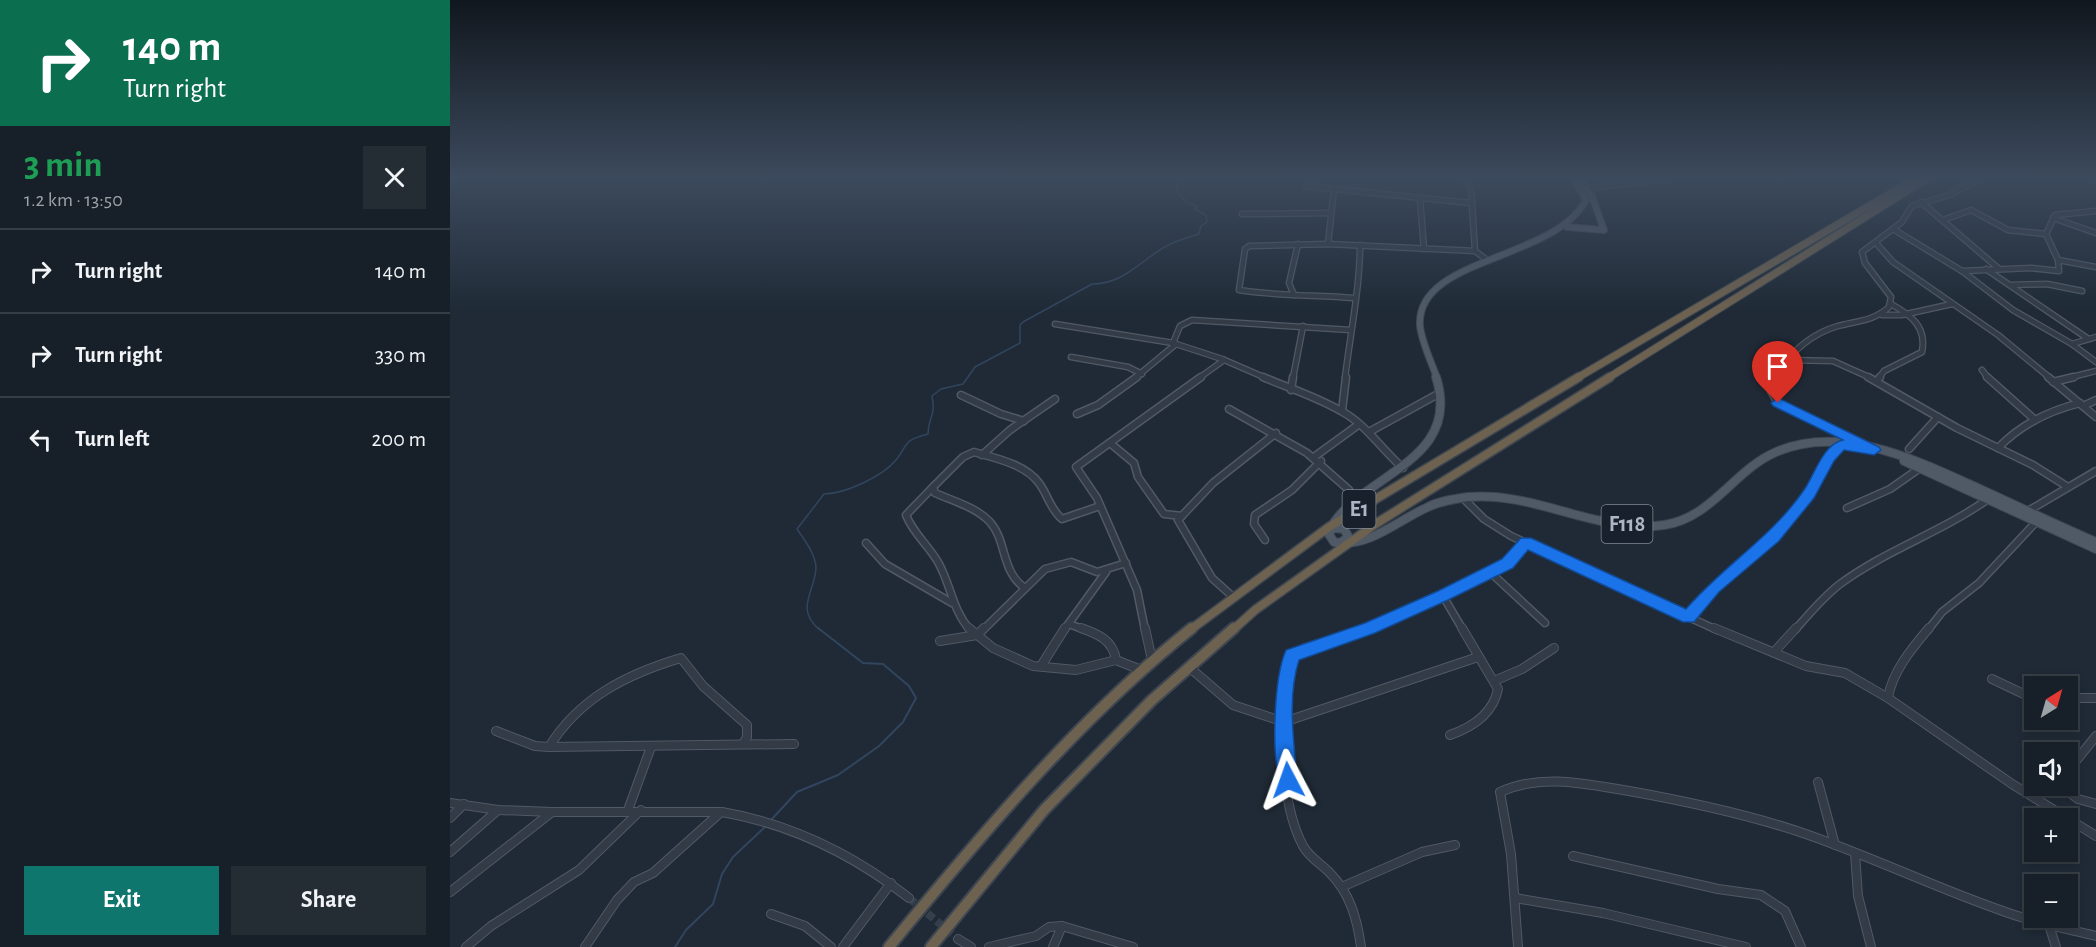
<!DOCTYPE html>
<html lang="en">
<head>
<meta charset="utf-8">
<style>
	:root { --surface:#172028; --page:#242d34; --text:#f1f3f6; --muted:#9ea3a8; --line:#363e45; --accent:#0f766e }
	body { margin:0; font-family:"Alegreya Sans",sans-serif; background:var(--page); color:var(--text); height:100vh; display:flex; flex-direction:column; font-size:22px; white-space:nowrap }
	* { box-sizing:border-box; margin:0 }
	p { font-size:20px; color:var(--muted) }
	.icon { flex:none; width:33px; height:33px; fill:none; stroke:currentColor; stroke-width:2; stroke-linecap:round; stroke-linejoin:round }
	.map { position:relative; flex:1; overflow:hidden }
	.side { display:flex; flex-direction:column; background:var(--surface); width:450px }
	.side>* { flex:none }
	.guide { background:#0b6e4f; color:#fff; overflow:hidden }
	.needle { width:39px; rotate:37deg }
	.buttons { position:absolute; left:1574px; top:676px; display:grid; gap:12px }
	.buttons a { display:grid; place-items:center; width:54px; height:54px; border-radius:0px; background:var(--surface); box-shadow:0 3px 9px #0003,0 0 0 2px var(--line); font-size:30px }
	.pin { position:absolute; display:grid; place-items:center; width:51px; height:51px; color:#fff; margin:-62px -26px; border-radius:50% 50% 50% 0; rotate:-45deg; box-shadow:0 0 6px #0007 }
	.pin .icon { rotate:45deg }
	.me { position:absolute; width:66px; margin:-33px; rotate:356deg; stroke-linejoin:round; filter:drop-shadow(0 0 4px #0008) }
	.turn { display:flex; align-items:center; gap:21px; height:126px; padding:0 24px; font-size:27px }
	.turn .icon { width:78px; height:78px; stroke-width:2.5 }
	.turn b { display:block; font-size:42px; line-height:51px }
	.round { display:grid; place-items:center; flex:none; width:63px; height:63px; border-radius:0px; background:var(--page) }
	.overview { display:flex; align-items:center; justify-content:space-between; height:102px; padding:0 24px }
	h1 { font-size:36px; font-weight:700; line-height:45px; color:#1e9e55 }
	.action { display:flex; gap:12px; margin-top:auto; padding:12px 24px }
	.action a { flex:1; height:69px; border-radius:0px; background:var(--accent); color:#fff; font-size:24px; font-weight:700; line-height:69px; text-align:center }
	.action a+a { background:var(--page); color:var(--text) }
	ul { padding:0; list-style:none }
	li { display:flex; align-items:center; gap:18px; height:84px; padding:0 24px; border-top:2px solid var(--line) }
	li div { flex:1 }
	li b { display:block; font-size:22px }
	li em { font-style:normal }
	main { display:flex; flex:1; min-height:0 }
	.map>svg:first-child { display:block }
</style>
</head>
<body>
<main>
<section class="side">
<div class="guide">
<div class="turn"><svg class="icon" aria-label="right" viewBox="0 0 24 24"><path d="M7 20v-9h11M14 6l5 5-5 5"/></svg><div><b>140 m</b>Turn right</div></div>
</div>
<div class="overview"><div><h1>3 min</h1><p>1.2 km · 13:50</p></div><a class="round"><svg class="icon" aria-label="close" viewBox="0 0 24 24"><path d="M6 6l12 12M18 6L6 18"/></svg></a></div>
<ul>
<li><svg class="icon" aria-label="right" viewBox="0 0 24 24"><path d="M7 20v-9h11M14 6l5 5-5 5"/></svg><div><b>Turn right</b></div><em>140 m</em></li>
<li><svg class="icon" aria-label="right" viewBox="0 0 24 24"><path d="M7 20v-9h11M14 6l5 5-5 5"/></svg><div><b>Turn right</b></div><em>330 m</em></li>
<li><svg class="icon" aria-label="left" viewBox="0 0 24 24"><path d="M17 20v-9H6M10 6l-5 5 5 5"/></svg><div><b>Turn left</b></div><em>200 m</em></li>
</ul>
<div class="action"><a>Exit</a><a>Share</a></div>
</section>
<div class="map">
<svg width="1646" height="947" viewBox="0 0 1646 947">
	<rect width="100%" height="100%" fill="#1f2a36"/>
	<g fill="none" stroke-linecap="round" stroke-linejoin="round">
		<!-- stream-far1 -->
		<path stroke="#32455e" stroke-width="1.5" d="M 370,630 C 344,609 365,592 366,568 C 366,555 354,539 347,529 L 374,494 C 395,494 433,476 446,460 C 460,442 452,441 478,434 C 478,416 486,418 482,396 L 491,389 L 513,384 L 525,367 L 570,343 L 570,325 L 573,322 L 642,284 C 673,284 688,263 713,248 C 724,241 737,238 749,234 L 751,226 L 757,222 L 756,215 L 744,209 L 747,206 L 738,203 L 726,191 L 729,179"/>
		<!-- stream -->
		<g stroke="#32455e" stroke-width="2">
			<polyline points="321,820 347,792 388,775 429,746 453,722 466,698 459,686 433,664 413,663 368,628"/>
			<polyline points="225,947 236,930 263,904 272,874 283,857 316,826"/>
		</g>
		<!-- minor-tunnel -->
		<polyline stroke="#343f4b" stroke-width="8" stroke-dasharray="8 4" stroke-linecap="butt" points="459,898 508,939"/>
		<!-- minor-far2 casing -->
		<g stroke="#505965" stroke-width="7">
			<g id="minor-far2">
				<polyline points="1016,179 1021,189 1025,251"/>
				<polyline points="1642,179 1646,181"/>
				<polyline points="856,186 1021,203"/>
				<polyline points="1137,188 1218,179"/>
				<polyline points="970,199 974,249"/>
				<polyline points="1471,202 1548,268"/>
				<polyline points="792,214 881,213"/>
				<polyline points="1603,218 1646,233"/>
				<polyline points="1493,220 1521,210 1558,230 1596,234"/>
				<polyline points="1443,229 1512,271 1563,310 1622,344 1646,362"/>
				<polyline points="1426,243 1443,262 1548,335 1600,378"/>
				<polyline points="878,244 884,189"/>
				<polyline points="1608,260 1646,267"/>
				<polyline points="1536,269 1637,338"/>
				<polyline points="1512,271 1581,268 1609,271 1608,260 1596,234 1605,215 1646,211"/>
				<polyline points="1560,285 1597,284 1632,291"/>
				<polyline points="844,295 839,283 848,244"/>
				<path d="M 904,298 C 865,295 827,296 789,290 L 795,249 L 799,246 L 878,244 L 1025,251 L 1037,260"/>
				<polyline points="1432,315 1452,315 1502,304"/>
				<polyline points="605,324 723,343 772,359 816,378"/>
				<polyline points="723,343 730,326 742,320 901,330"/>
				<polyline points="1622,344 1646,337"/>
				<polyline points="621,357 678,367 692,374"/>
				<polyline points="1337,360 1383,361 1421,378"/>
				<polyline points="1532,370 1538,378"/>
				<polyline points="685,378 726,344"/>
				<polyline points="749,378 774,360"/>
				<polyline points="843,378 853,326"/>
				<path d="M 895,378 C 900,336 910,287 910,245"/>
				<path d="M 1325,378 C 1339,354 1360,334 1388,326 C 1407,321 1424,321 1439,307 L 1441,297 L 1415,263 L 1412,252 L 1452,222 L 1462,206 L 1500,195 L 1529,179"/>
				<path d="M 1429,378 L 1434,371 L 1472,352 C 1477,327 1461,315 1441,304"/>
				<polyline points="1618,378 1646,371"/>
			</g>
		</g>
		<!-- minor-far1 casing -->
		<g stroke="#505965" stroke-width="9">
			<g id="minor-far1">
				<path d="M 813,377 C 839,388 867,397 891,411 C 916,424 932,450 953,468"/>
				<polyline points="1326,377 1321,391 1328,403 1414,444"/>
				<polyline points="1418,377 1507,428 1583,465 1618,487"/>
				<polyline points="1537,377 1584,419"/>
				<polyline points="1598,377 1646,417"/>
				<polyline points="1427,381 1430,377"/>
				<polyline points="1603,382 1624,377"/>
				<polyline points="841,390 843,377"/>
				<polyline points="511,395 551,414 574,421"/>
				<polyline points="1633,406 1646,400"/>
				<polyline points="779,409 857,453 899,490"/>
				<polyline points="892,411 896,377"/>
				<polyline points="627,414 648,405 687,377"/>
				<polyline points="919,432 988,394"/>
				<polyline points="660,443 684,463 688,477 714,514 732,516"/>
				<path d="M 1548,448 C 1571,424 1598,411 1630,403"/>
				<polyline points="1459,449 1488,417"/>
				<polyline points="532,455 560,430 605,399"/>
				<polyline points="864,457 908,425"/>
				<path d="M 483,487 L 456,515 C 463,533 478,545 488,562 C 501,585 502,609 520,630"/>
				<polyline points="1013,498 1034,519 1061,536 1267,630"/>
				<polyline points="1397,508 1440,489 1470,468"/>
				<polyline points="1578,511 1646,471"/>
				<polyline points="815,540 804,524 805,515 842,490 871,461"/>
				<polyline points="416,543 435,564 502,603"/>
				<polyline points="1040,572 1095,623"/>
				<path d="M 575,588 C 551,572 557,541 540,522 C 526,507 503,501 485,493 L 483,487 L 513,457 L 524,452 C 545,458 575,464 589,483 C 598,495 600,509 612,519 L 650,506"/>
				<polyline points="782,596 762,578 728,520 763,483 826,433"/>
				<polyline points="993,596 1013,630"/>
				<polyline points="1239,617 1263,588 1324,537 1359,494 1380,458 1391,445"/>
				<polyline points="619,624 635,630"/>
				<polyline points="533,630 595,569 621,562 647,572 676,563"/>
				<polyline points="614,630 656,572"/>
				<polyline points="695,630 687,590 647,498 626,467 751,377"/>
				<polyline points="915,630 1058,564 1076,543"/>
				<path d="M 1345,630 C 1359,614 1373,597 1390,584 C 1436,550 1492,532 1538,499"/>
				<polyline points="1478,630 1492,612 1529,583 1586,522"/>
			</g>
		</g>
		<!-- minor casing -->
		<g stroke="#505965" stroke-width="10">
			<g id="minor">
				<polyline points="519,628 543,648 583,666 626,670 666,660 691,670"/>
				<path d="M 631,628 C 648,634 663,640 666,660"/>
				<polyline points="695,628 702,660"/>
				<polyline points="1264,628 1356,666 1395,673 1438,698"/>
				<path d="M 1479,628 C 1462,648 1442,672 1438,698 L 1562,784 L 1646,836"/>
				<polyline points="490,641 527,635 534,628"/>
				<polyline points="1325,651 1346,628"/>
				<polyline points="591,666 615,628"/>
				<polyline points="739,667 783,705 834,722 1028,657"/>
				<polyline points="1542,679 1584,699"/>
				<polyline points="1044,681 1072,669 1104,648"/>
				<polyline points="1617,698 1646,698"/>
				<polyline points="46,731 85,746 99,747 344,744"/>
				<path d="M 1000,735 C 1023,727 1043,714 1048,689 L 1012,628"/>
				<path d="M 99,747 C 129,698 177,674 231,658 L 253,686 L 297,725 L 297,737 L 293,744"/>
				<polyline points="1617,772 1646,736"/>
				<polyline points="1368,782 1385,845"/>
				<polyline points="1611,786 1628,799 1646,804"/>
				<path d="M 0,803 L 48,810 L 102,812 L 272,812 C 341,824 404,855 459,898"/>
				<polyline points="178,810 201,747"/>
				<polyline points="0,818 14,804"/>
				<polyline points="0,852 48,810"/>
				<polyline points="1405,853 1408,896 1421,947"/>
				<polyline points="1123,856 1268,889 1311,895 1335,911 1351,947"/>
				<polyline points="894,886 972,852 1005,845"/>
				<polyline points="0,892 102,812"/>
				<polyline points="1065,898 1153,913 1296,947"/>
				<polyline points="321,914 355,926 381,947"/>
				<polyline points="1599,925 1606,947"/>
				<polyline points="508,939 521,947"/>
				<polyline points="16,947 41,926 129,870 191,810"/>
				<polyline points="135,947 167,900 184,882 203,873 271,812"/>
				<polyline points="393,947 441,883"/>
				<polyline points="539,947 586,936 599,927 612,926 683,947"/>
				<polyline points="603,947 612,926"/>
				<path d="M 911,947 C 907,918 900,893 879,872 C 871,864 859,857 853,846 C 827,797 831,713 839,659 L 855,648 L 920,628"/>
				<path d="M 1068,947 L 1061,854 L 1050,792 C 1092,773 1136,784 1179,791 C 1235,801 1292,813 1347,831 C 1416,854 1481,886 1550,910 C 1581,922 1613,928 1646,936"/>
			</g>
		</g>
		<!-- major-far1 casing -->
		<g stroke="#3c4450" stroke-width="8">
			<g id="major-far1">
				<polyline points="1117,227 1154,230 1142,196 1130,179"/>
				<path d="M 987,378 C 981,361 972,343 970,326 C 965,257 1104,261 1136,200 L 1123,179"/>
			</g>
		</g>
		<!-- major casing -->
		<g stroke="#3c4450" stroke-width="10">
			<g id="major">
				<polyline points="1454,461 1646,549"/>
				<path d="M 878,533 C 905,474 1014,465 986,377"/>
				<path d="M 887,543 C 922,546 948,520 978,507 C 990,501 1004,499 1018,497 C 1085,491 1147,534 1214,525 C 1262,518 1284,470 1326,452 C 1394,423 1470,462 1530,489 C 1569,507 1607,525 1646,542"/>
				<polyline points="895,545 898,536 894,529 884,528 878,533 884,542 890,543 897,538"/>
			</g>
		</g>
		<!-- highway-far2 casing -->
		<g stroke="#3d4651" stroke-width="9">
			<g id="highway-far2">
				<polyline points="1127,378 1465,179"/>
				<polyline points="1158,378 1476,179"/>
			</g>
		</g>
		<!-- highway-far1 casing -->
		<g stroke="#3d4651" stroke-width="11">
			<g id="highway-far1">
				<polyline points="740,630 879,527 1129,377"/>
				<polyline points="783,630 805,610 927,523 1160,377"/>
			</g>
		</g>
		<!-- highway casing -->
		<g stroke="#3d4651" stroke-width="14">
			<g id="highway">
				<path d="M 439,947 C 532,834 627,720 742,628"/>
				<polyline points="481,947 594,810 702,700 784,628"/>
			</g>
		</g>
		<!-- minor-far2 -->
		<use href="#minor-far2" stroke="#333b47" stroke-width="4.5"/>
		<!-- minor-far1 -->
		<use href="#minor-far1" stroke="#333b47" stroke-width="6"/>
		<!-- minor -->
		<use href="#minor" stroke="#333b47" stroke-width="8"/>
		<!-- major-far1 -->
		<use href="#major-far1" stroke="#505a67" stroke-width="6"/>
		<!-- major -->
		<use href="#major" stroke="#505a67" stroke-width="8"/>
		<!-- highway-far2 -->
		<use href="#highway-far2" stroke="#6d6150" stroke-width="7"/>
		<!-- highway-far1 -->
		<use href="#highway-far1" stroke="#6d6150" stroke-width="8"/>
		<!-- highway -->
		<use href="#highway" stroke="#6d6150" stroke-width="10"/>
	</g>
	<!-- sky -->
	<linearGradient id="sky" x2="0" y2="1"><stop stop-color="#11171e"/><stop offset="0.57" stop-color="#3c4a5d"/><stop offset="1" stop-color="#3c4a5d" stop-opacity="0"/></linearGradient>
	<rect width="1646" height="312" fill="url(#sky)"/>
	<!-- route -->
	<path fill="#1a73e8" stroke="#114b97" stroke-width="1.5" d="M 1328,398 L 1429,447 L 1431,450 L 1424,455 L 1394,450 L 1384,461 L 1364,498 L 1329,541 L 1269,592 L 1244,622 L 1233,622 L 1078,550 L 1063,568 L 998,600 L 925,633 L 849,660 C 837,698 844,740 847,780 L 844,786 L 838,789 L 832,786 C 820,759 824,677 836,650 L 915,623 L 988,591 L 1052,559 L 1071,538 L 1081,538 L 1236,609 C 1273,566 1322,537 1354,490 C 1364,476 1373,444 1393,440 L 1323,406 L 1321,403 Z"/>
	<g text-anchor="middle" dominant-baseline="central" stroke-width="4.5" stroke-linejoin="round" paint-order="stroke">
		<!-- shield labels -->
		<g fill="#18202b" stroke="#808996" stroke-width="1.5">
			<rect x="892.5" y="490" width="33" height="38" rx="4.5"/>
			<rect x="1151.5" y="505" width="51" height="38" rx="4.5"/>
		</g>
		<g font-size="22" font-weight="bold" fill="#adb6c4">
			<text x="909" y="509">E1</text>
			<text x="1177" y="524">F118</text>
		</g>
	</g>
</svg>
<div class="buttons">
<a><svg class="needle" viewBox="-14 -14 28 28"><path d="M0-13l5 13h-10z" fill="#e53935"/><path d="M0 13l5-13h-10z" fill="#9ea3a8"/></svg></a>
<a><svg class="icon" aria-label="sound" viewBox="0 0 24 24"><path d="M4 9h4l5-4v14l-5-4H4zM17 9q2 3 0 6"/></svg></a>
<a>+</a>
<a>−</a>
</div>
<div class="pin" style="left:1328px;top:403px;background:#d93025"><svg class="icon" aria-label="arrive" viewBox="0 0 24 24"><path d="M6 21V4h12l-3 4 3 4H6"/></svg></div>
<svg class="me" style="left:838px;top:780px" viewBox="-20 -20 40 40"><path d="M0-17L14 15 0 8-14 15z" fill="#1a73e8" stroke="#fff" stroke-width="4"/></svg>
</div>
</main>
</body>
</html>
